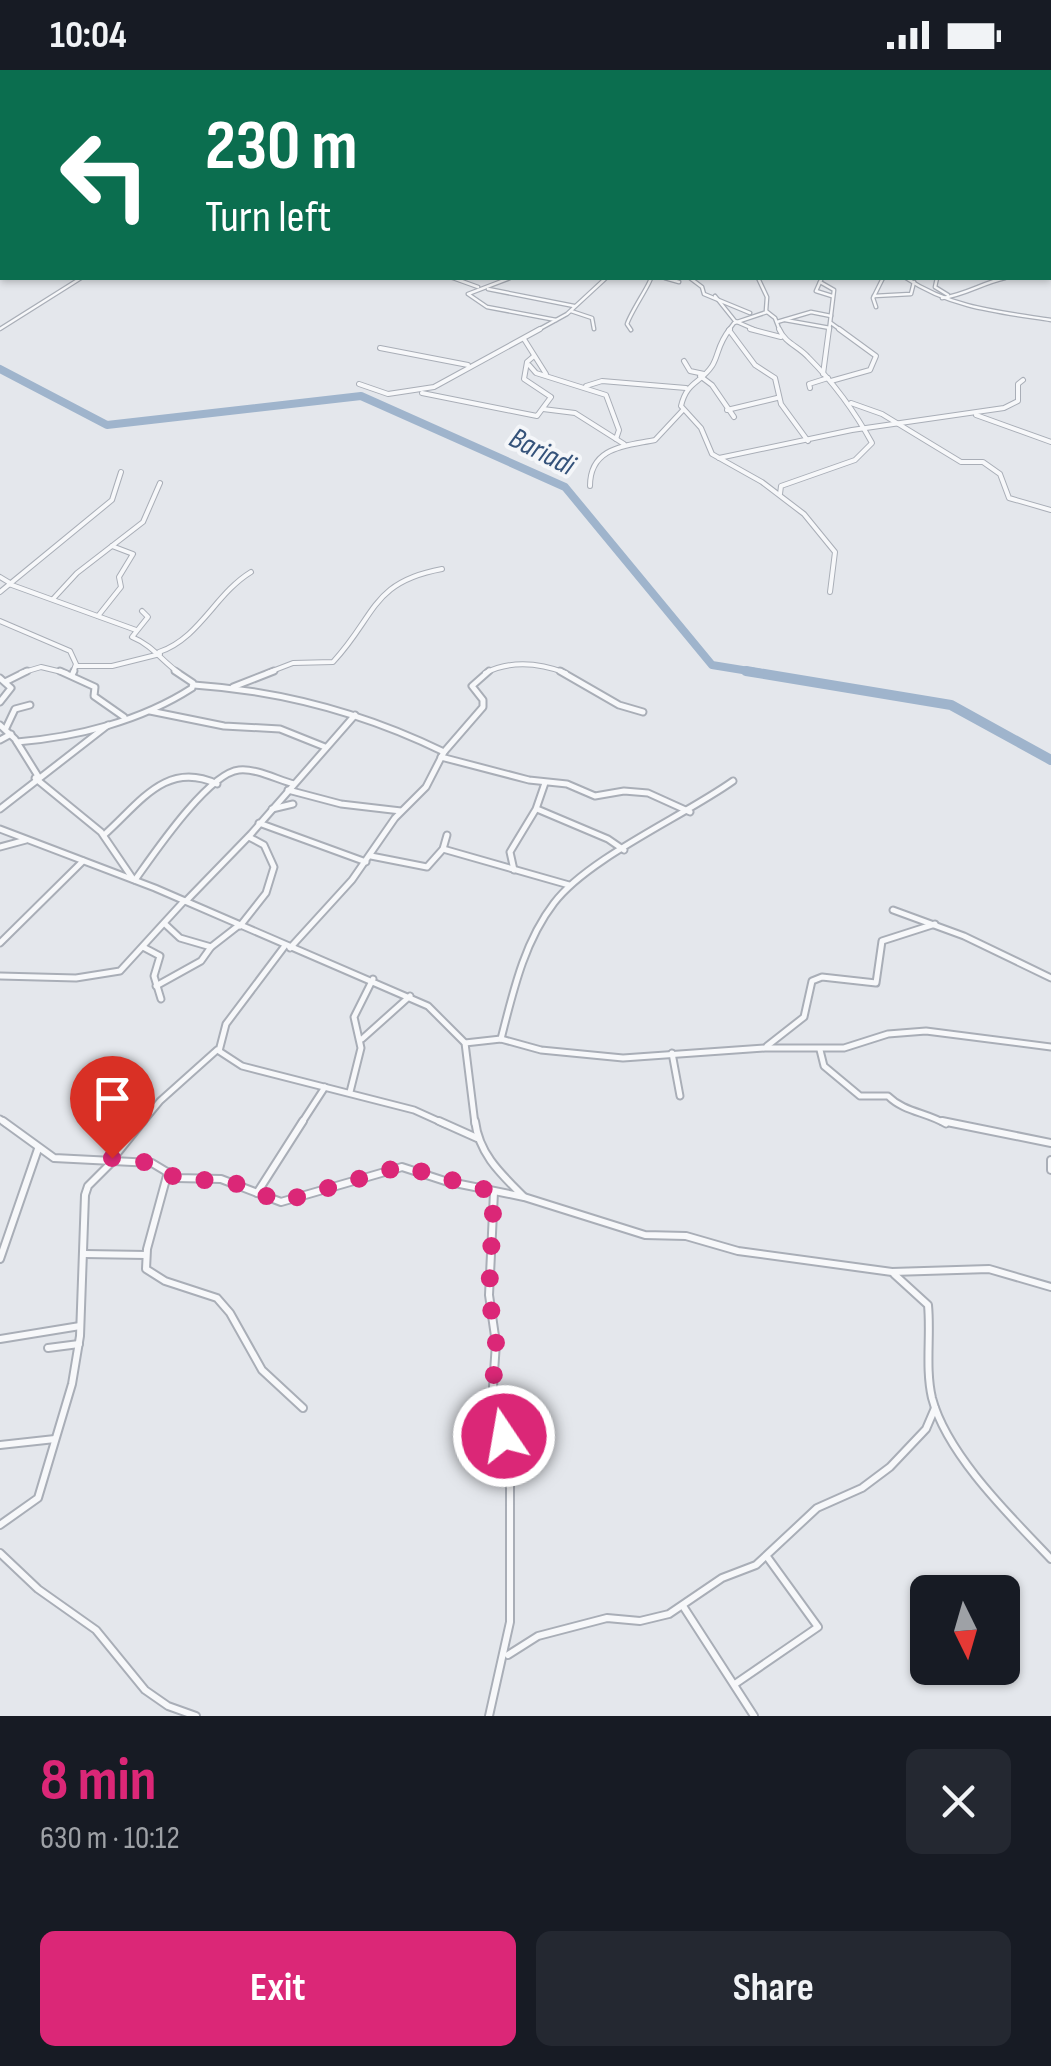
<!DOCTYPE html>
<html lang="en">
<head>
<meta charset="utf-8">
<style>
	:root { --surface:#171b24; --page:#242831; --text:#f1f3f6; --muted:#9ea1a6; --accent:#db2777 }
	body { margin:0; font-family:"Sofia Sans Condensed",sans-serif; background:var(--page); color:var(--text); height:100vh; display:flex; flex-direction:column; font-size:38px; white-space:nowrap }
	* { box-sizing:border-box; margin:0 }
	p { font-size:32px; color:var(--muted) }
	.icon { flex:none; width:55px; height:55px; fill:none; stroke:currentColor; stroke-width:2; stroke-linecap:round; stroke-linejoin:round }
	.map { position:relative; height:1646px; overflow:hidden }
	.panel { display:flex; flex-direction:column; background:var(--surface); flex:1 }
	.panel>* { flex:none }
	.top-card { position:absolute; left:0px; top:0px; width:1052px; height:210px; box-shadow:0 2px 8px #0004; background:#0b6e4f; color:#fff; overflow:hidden }
	.needle { width:65px; rotate:175deg }
	.buttons { position:absolute; left:910px; top:1505px; display:grid; gap:20px }
	.buttons a { display:grid; place-items:center; width:110px; height:110px; border-radius:15px; background:var(--surface); box-shadow:0 2px 8px #0004; font-size:50px }
	.pin { position:absolute; display:grid; place-items:center; width:85px; height:85px; color:#fff; margin:-102px -42px; border-radius:50% 50% 50% 0; rotate:-45deg; box-shadow:0 0 10px #0007 }
	.pin .icon { rotate:45deg }
	.me { position:absolute; width:110px; margin:-55px; rotate:348deg; stroke-linejoin:round; filter:drop-shadow(0 0 8px #0008) }
	.turn { display:flex; align-items:center; gap:35px; height:210px; padding:0 40px; font-size:45px }
	.turn .icon { width:130px; height:130px; stroke-width:2.5 }
	.turn b { display:block; font-size:70px; line-height:85px }
	.round { display:grid; place-items:center; flex:none; width:105px; height:105px; border-radius:15px; background:var(--page) }
	.headline { display:flex; align-items:center; justify-content:space-between; height:170px; padding:0 40px }
	h1 { font-size:60px; font-weight:700; line-height:75px; color:var(--accent) }
	.action { display:flex; gap:20px; margin-top:auto; padding:20px 40px }
	.action a { flex:1; height:115px; border-radius:15px; background:var(--accent); color:#fff; font-size:40px; font-weight:700; line-height:115px; text-align:center }
	.action a+a { background:var(--page); color:var(--text) }
	.status { display:flex; justify-content:space-between; align-items:center; height:70px; padding:0 50px; background:var(--surface); direction:ltr }
	.status svg { height:28px; fill:currentColor }
	.map>svg:first-child { display:block }
</style>
</head>
<body>
<div class="status"><b>10:04</b><svg viewBox="0 0 49 12"><path d="M0 12V9h3v3zM5 12V6h3v6zM10 12V3h3v9zM15 12V0h3v12zM26 1h20v11H26zM47 4h2v5h-2z"/></svg></div>
<div class="map">
<svg width="1051" height="1646" viewBox="0 0 1051 1646">
	<rect width="100%" height="100%" fill="#e4e7ec"/>
	<g fill="none" stroke-linecap="round" stroke-linejoin="round">
		<!-- river-far1 -->
		<polyline stroke="#9fb4cc" stroke-width="8" points="0,299 107,355 361,326 565,417 712,595 761,603"/>
		<!-- river -->
		<polyline stroke="#9fb4cc" stroke-width="10" points="746,601 951,635 1051,690"/>
		<!-- minor-far3 casing -->
		<g stroke="#a9aeb7" stroke-width="5">
			<g id="minor-far3">
				<polyline points="258,0 286,2"/>
				<polyline points="1015,1 1019,2"/>
				<polyline points="77,2 82,0"/>
				<polyline points="114,2 118,0"/>
				<polyline points="151,2 155,0"/>
				<polyline points="187,2 191,0"/>
				<polyline points="326,2 330,0"/>
				<polyline points="634,2 643,0"/>
				<polyline points="0,4 6,0"/>
				<polyline points="0,134 2,130"/>
				<polyline points="0,158 2,166"/>
				<polyline points="453,208 478,217"/>
				<polyline points="510,208 468,224 487,237 556,250"/>
				<polyline points="665,208 679,212"/>
				<polyline points="690,208 702,217 704,224 750,243"/>
				<polyline points="758,208 767,227 766,241 775,248 780,261"/>
				<polyline points="822,208 820,212 834,220 829,261"/>
				<path d="M 906,208 C 951,238 999,242 1051,250"/>
				<polyline points="937,208 935,217 948,225"/>
				<polyline points="820,212 816,221 832,226"/>
				<polyline points="488,219 574,236"/>
				<polyline points="715,226 735,251 758,261"/>
				<polyline points="874,226 911,224 914,212"/>
				<path d="M 942,228 C 965,225 982,213 1005,208"/>
				<polyline points="876,237 873,228 883,208"/>
				<polyline points="571,241 592,248 594,259"/>
				<polyline points="785,250 830,258"/>
				<polyline points="777,252 811,242 831,246"/>
				<polyline points="831,253 842,261"/>
				<polyline points="0,259 81,208"/>
				<path d="M 631,260 L 627,254 C 632,240 649,216 651,208"/>
				<polyline points="536,261 567,244 606,208"/>
				<polyline points="728,261 734,253 767,242"/>
			</g>
		</g>
		<!-- minor-far2 casing -->
		<g stroke="#a9aeb7" stroke-width="6">
			<g id="minor-far2">
				<path d="M 730,259 C 717,275 719,285 712,296 C 700,314 687,311 681,336 L 701,358 L 712,384 L 762,412 L 804,444 L 835,482 L 830,522"/>
				<polyline points="750,259 781,267"/>
				<path d="M 779,259 C 785,273 798,276 808,287 C 835,314 854,340 872,373 L 855,390 L 781,416 L 780,424"/>
				<polyline points="729,260 755,295 775,308 781,334 808,371"/>
				<polyline points="524,269 546,304"/>
				<polyline points="380,278 468,295"/>
				<polyline points="684,291 690,301 704,304"/>
				<polyline points="529,295 536,303 606,325 619,360 616,369"/>
				<polyline points="823,304 829,259"/>
				<polyline points="700,306 712,315 734,347"/>
				<polyline points="831,311 870,300 876,286 839,259"/>
				<polyline points="359,314 388,324 434,317 540,259"/>
				<polyline points="586,316 602,311 686,318"/>
				<polyline points="810,318 809,314 828,308"/>
				<polyline points="422,323 537,346 551,327 524,309 527,292 534,286"/>
				<polyline points="851,333 882,344 961,392 983,392 1000,404 1009,428 1051,440"/>
				<polyline points="543,339 575,343 624,374"/>
				<polyline points="727,340 777,328"/>
				<polyline points="976,345 1051,372"/>
				<polyline points="719,388 852,360 1004,338 1018,331 1018,314 1023,310"/>
				<path d="M 590,416 C 590,376 627,376 655,370 L 683,340"/>
				<polyline points="0,507 10,513"/>
				<polyline points="9,514 136,560"/>
				<polyline points="0,522 112,430 121,402"/>
				<polyline points="53,529 77,503 143,452 160,413"/>
				<path d="M 142,541 L 148,547 L 132,567 C 152,575 162,591 179,603"/>
				<polyline points="98,546 121,517 119,507 133,484 112,476"/>
				<polyline points="0,551 70,581 76,594 73,603"/>
				<path d="M 159,582 C 200,568 215,524 251,502"/>
				<polyline points="76,596 112,596 160,584"/>
				<polyline points="21,603 41,597 66,603"/>
				<path d="M 267,603 L 293,593 L 333,592 C 376,546 371,512 442,499"/>
				<path d="M 485,603 C 511,590 540,593 566,603"/>
			</g>
		</g>
		<!-- minor-far1 casing -->
		<g stroke="#a9aeb7" stroke-width="9">
			<g id="minor-far1">
				<polyline points="60,601 95,617 94,626 124,647"/>
				<polyline points="560,601 619,635 643,642"/>
				<polyline points="72,605 74,601"/>
				<polyline points="0,608 11,618 0,632"/>
				<polyline points="5,612 27,601"/>
				<path d="M 194,615 C 283,621 364,643 444,682"/>
				<polyline points="233,617 274,601"/>
				<polyline points="150,641 224,656 280,659 325,677"/>
				<polyline points="0,655 15,669 38,706"/>
				<polyline points="6,658 15,639 30,635"/>
				<polyline points="0,670 11,664"/>
				<path d="M 17,672 C 77,667 141,651 192,618 L 193,613 L 175,601"/>
				<polyline points="441,687 529,710 567,714 595,726 624,721 648,723 690,742"/>
				<polyline points="35,708 101,762 133,809"/>
				<polyline points="288,720 341,734 401,741"/>
				<polyline points="0,739 108,655"/>
				<polyline points="272,739 293,734"/>
				<polyline points="537,739 608,769 624,780"/>
				<polyline points="259,753 366,792"/>
				<polyline points="0,759 155,818 428,936 465,973 475,1054"/>
				<path d="M 104,765 C 140,733 166,690 217,714"/>
				<polyline points="0,777 26,770"/>
				<polyline points="443,779 569,815"/>
				<polyline points="371,786 427,797 443,779 447,765"/>
				<polyline points="514,800 510,782 536,739 545,713"/>
				<path d="M 135,810 C 153,785 208,703 239,700 C 256,698 278,710 294,714"/>
				<polyline points="186,831 251,764 355,645"/>
				<polyline points="893,840 964,866 1051,908"/>
				<polyline points="165,854 180,868 211,877 238,856"/>
				<polyline points="240,856 266,823 274,797 264,775 249,767"/>
				<polyline points="0,873 83,791"/>
				<polyline points="143,877 160,886 154,906 161,929"/>
				<polyline points="284,877 226,954 219,981 242,996 414,1040 445,1054"/>
				<polyline points="290,878 352,810 395,748 426,717 444,682 483,637 483,630 472,616 489,601"/>
				<polyline points="0,906 76,908 120,901 184,831"/>
				<polyline points="156,916 201,891 211,877"/>
				<polyline points="362,969 410,926"/>
				<path d="M 501,969 C 513,922 524,872 554,833 C 588,788 684,746 733,711"/>
				<polyline points="465,973 501,969 541,980 623,988 765,978 844,978 888,964 926,961 1051,977"/>
				<polyline points="767,976 804,947 812,911 822,907 876,913 882,871 935,854"/>
				<path d="M 820,980 L 824,996 L 860,1026 L 888,1026 C 904,1042 926,1042 946,1054"/>
				<polyline points="672,983 680,1026"/>
				<polyline points="350,1022 361,978 354,947 373,909"/>
				<polyline points="0,1049 7,1054"/>
				<polyline points="141,1054 160,1031 217,980"/>
				<polyline points="301,1054 325,1017"/>
			</g>
		</g>
		<!-- minor casing -->
		<g stroke="#a9aeb7" stroke-width="10">
			<g id="minor">
				<polyline points="3,1051 54,1088 152,1093 177,1108 221,1109 281,1132 402,1097 445,1111 524,1127 645,1165 686,1166 738,1181 892,1202 989,1199 1051,1217"/>
				<polyline points="439,1051 477,1068"/>
				<path d="M 475,1051 C 479,1084 501,1104 523,1126"/>
				<polyline points="942,1051 1051,1073"/>
				<polyline points="115,1086 143,1051"/>
				<polyline points="1051,1090 1051,1100"/>
				<polyline points="168,1102 147,1179 146,1199 165,1211 217,1228 230,1243 262,1300 303,1338"/>
				<polyline points="257,1123 303,1051"/>
				<polyline points="85,1184 146,1185"/>
				<polyline points="0,1189 38,1079"/>
				<path d="M 894,1204 L 928,1235 C 931,1265 925,1298 932,1328 C 947,1385 1011,1447 1051,1489"/>
				<polyline points="0,1269 80,1256"/>
				<polyline points="48,1278 79,1274"/>
				<polyline points="0,1375 55,1369"/>
				<polyline points="0,1455 38,1428 72,1314 80,1266 85,1125 88,1116 116,1088"/>
				<polyline points="0,1483 38,1519 96,1560 145,1620 168,1636 196,1646"/>
				<polyline points="683,1536 754,1646"/>
				<polyline points="508,1585 538,1566 607,1548 640,1551 669,1544 722,1508 756,1495 817,1438 862,1418 890,1397 926,1359 935,1338"/>
				<polyline points="735,1614 818,1557 768,1488"/>
				<polyline points="489,1646 510,1552 510,1406 493,1317 496,1273 489,1225 494,1122"/>
			</g>
		</g>
		<!-- secondary casing -->
		<g stroke="#a9aeb7" stroke-width="6">
			<polyline id="secondary" points="770,0 793,2"/>
		</g>
		<!-- minor-far3 -->
		<use href="#minor-far3" stroke="#f7f8fa" stroke-width="2.5"/>
		<!-- minor-far2 -->
		<use href="#minor-far2" stroke="#f7f8fa" stroke-width="4"/>
		<!-- minor-far1 -->
		<use href="#minor-far1" stroke="#f7f8fa" stroke-width="5"/>
		<!-- minor -->
		<use href="#minor" stroke="#f7f8fa" stroke-width="6"/>
		<!-- secondary -->
		<use href="#secondary" stroke="#fff" stroke-width="4"/>
	</g>
	<g fill="none" stroke-linecap="round" stroke-linejoin="round">
		<!-- route -->
		<polyline stroke="#db2777" stroke-width="18" stroke-dasharray="0 32.4" points="112,1088 152,1093 176,1108 232,1112 281,1132 402,1096 494,1122 489,1225 496,1272 493,1317 504,1366"/>
	</g>
	<g text-anchor="middle" dominant-baseline="central" stroke-width="8" stroke-linejoin="round" paint-order="stroke">
		<!-- far-water labels -->
		<g font-size="30" font-style="italic" fill="#34527a" stroke="#f4f6f9">
			<text transform="translate(542 382) rotate(27)">Bariadi</text>
		</g>
	</g>
</svg>
<div class="buttons">
<a><svg class="needle" viewBox="-14 -14 28 28"><path d="M0-13l5 13h-10z" fill="#e53935"/><path d="M0 13l5-13h-10z" fill="#9ea1a6"/></svg></a>
</div>
<div class="pin" style="left:112px;top:1088px;background:#d93025"><svg class="icon" aria-label="arrive" viewBox="0 0 24 24"><path d="M6 21V4h12l-3 4 3 4H6"/></svg></div>
<svg class="me" style="left:504px;top:1366px" viewBox="-20 -20 40 40"><circle r="17" fill="#db2777" stroke="#fff" stroke-width="3"/><path d="M0-11L8 9 0 5-8 9z" fill="#fff"/></svg>
<div class="top-card">
<div class="turn"><svg class="icon" aria-label="left" viewBox="0 0 24 24"><path d="M17 20v-9H6M10 6l-5 5 5 5"/></svg><div><b>230 m</b>Turn left</div></div>
</div>
</div>
<section class="panel">
<div class="headline"><div><h1>8 min</h1><p>630 m · 10:12</p></div><a class="round"><svg class="icon" aria-label="close" viewBox="0 0 24 24"><path d="M6 6l12 12M18 6L6 18"/></svg></a></div>
<div class="action"><a>Exit</a><a>Share</a></div>
</section>
</body>
</html>
